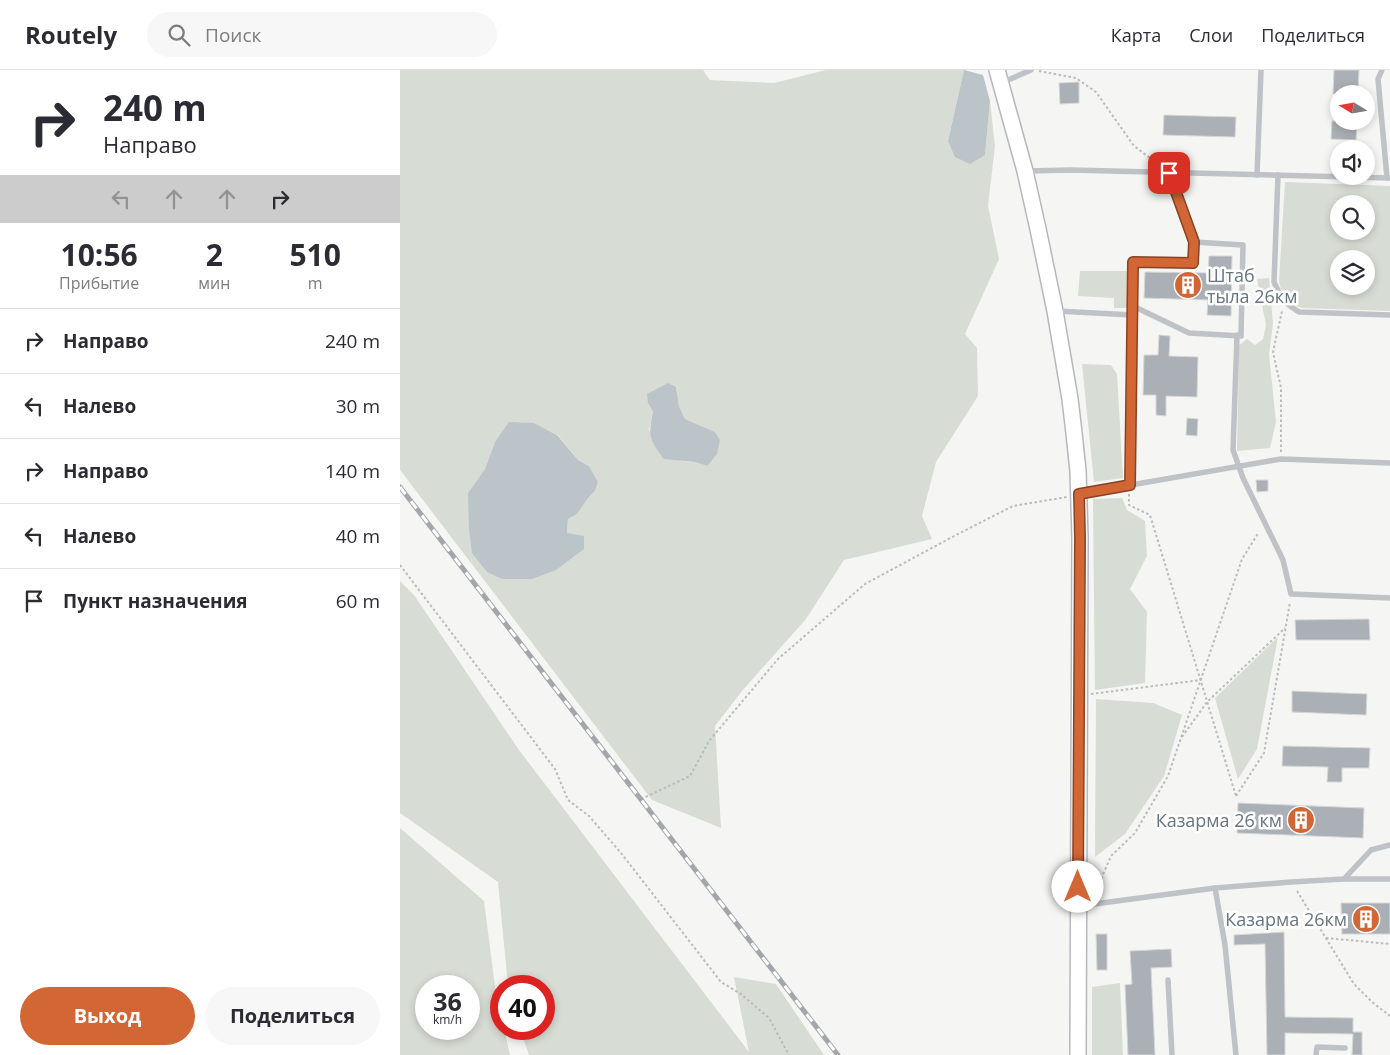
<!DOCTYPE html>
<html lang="ru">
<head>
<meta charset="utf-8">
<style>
	:root { --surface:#fff; --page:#f7f7f7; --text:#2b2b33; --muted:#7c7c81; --line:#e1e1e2; --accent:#d36635 }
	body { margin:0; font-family:"Open Sans",sans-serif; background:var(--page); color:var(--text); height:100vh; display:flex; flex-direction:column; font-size:19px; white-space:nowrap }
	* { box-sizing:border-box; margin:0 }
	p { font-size:16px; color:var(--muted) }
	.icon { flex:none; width:28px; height:28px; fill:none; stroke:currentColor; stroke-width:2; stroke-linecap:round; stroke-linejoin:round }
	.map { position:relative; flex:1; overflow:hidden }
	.panel { display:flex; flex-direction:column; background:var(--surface); width:400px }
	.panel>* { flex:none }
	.hud { background:#fff; color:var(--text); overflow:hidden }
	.needle { width:32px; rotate:281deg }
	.buttons { position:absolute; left:930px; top:15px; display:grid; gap:10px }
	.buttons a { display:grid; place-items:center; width:45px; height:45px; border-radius:50%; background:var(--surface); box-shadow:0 2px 8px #0003; font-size:25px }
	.speed { position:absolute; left:15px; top:905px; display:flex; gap:10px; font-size:25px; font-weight:700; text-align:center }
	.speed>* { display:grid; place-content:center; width:65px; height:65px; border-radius:50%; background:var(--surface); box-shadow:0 2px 8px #0003; line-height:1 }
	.speed small { font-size:12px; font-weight:400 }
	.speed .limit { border:8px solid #d22; background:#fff; color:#111 }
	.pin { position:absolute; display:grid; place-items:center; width:42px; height:42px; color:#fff; margin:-21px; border-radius:10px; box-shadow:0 2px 8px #0006 }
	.me { position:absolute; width:55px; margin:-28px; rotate:0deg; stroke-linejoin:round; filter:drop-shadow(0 0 4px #0008) }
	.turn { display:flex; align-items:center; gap:18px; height:105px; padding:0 20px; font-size:22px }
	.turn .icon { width:65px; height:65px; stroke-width:2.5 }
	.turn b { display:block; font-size:35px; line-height:42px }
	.lanes { display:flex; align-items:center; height:48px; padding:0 20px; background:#0003; justify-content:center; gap:25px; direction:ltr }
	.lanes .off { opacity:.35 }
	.eta { display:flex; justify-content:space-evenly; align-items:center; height:85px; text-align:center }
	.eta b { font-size:30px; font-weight:700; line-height:35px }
	.button { display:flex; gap:10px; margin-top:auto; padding:10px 20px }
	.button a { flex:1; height:58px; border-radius:30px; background:var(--accent); color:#fff; font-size:20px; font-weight:700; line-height:58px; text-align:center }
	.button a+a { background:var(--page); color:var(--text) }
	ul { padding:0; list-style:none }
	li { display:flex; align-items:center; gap:15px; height:65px; padding:0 20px; border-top:1px solid var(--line) }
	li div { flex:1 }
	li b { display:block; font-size:19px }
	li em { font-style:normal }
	header { display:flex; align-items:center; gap:30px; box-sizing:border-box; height:70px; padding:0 25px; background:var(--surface); border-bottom:1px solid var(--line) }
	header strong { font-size:24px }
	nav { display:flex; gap:28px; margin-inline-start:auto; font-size:18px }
	.search { width:350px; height:45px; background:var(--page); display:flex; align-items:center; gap:12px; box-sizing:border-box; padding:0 18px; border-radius:28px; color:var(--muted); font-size:19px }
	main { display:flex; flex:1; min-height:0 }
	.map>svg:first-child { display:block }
</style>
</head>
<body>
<header>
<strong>Routely</strong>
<div class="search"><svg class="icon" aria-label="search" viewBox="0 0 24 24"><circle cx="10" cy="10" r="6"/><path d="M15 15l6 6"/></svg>Поиск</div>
<nav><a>Карта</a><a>Слои</a><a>Поделиться</a></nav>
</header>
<main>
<section class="panel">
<div class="hud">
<div class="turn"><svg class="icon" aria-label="right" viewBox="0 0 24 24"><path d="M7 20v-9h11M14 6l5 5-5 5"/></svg><div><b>240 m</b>Направо</div></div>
<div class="lanes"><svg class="icon off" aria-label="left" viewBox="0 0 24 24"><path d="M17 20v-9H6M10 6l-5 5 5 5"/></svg><svg class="icon off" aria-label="ahead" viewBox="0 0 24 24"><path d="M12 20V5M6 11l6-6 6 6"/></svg><svg class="icon off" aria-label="ahead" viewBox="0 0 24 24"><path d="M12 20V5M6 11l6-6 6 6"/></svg><svg class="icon" aria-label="right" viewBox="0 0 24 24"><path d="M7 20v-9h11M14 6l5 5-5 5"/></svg></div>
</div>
<div class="eta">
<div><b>10:56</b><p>Прибытие</p></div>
<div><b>2</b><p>мин</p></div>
<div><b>510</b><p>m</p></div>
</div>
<ul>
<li><svg class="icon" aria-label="right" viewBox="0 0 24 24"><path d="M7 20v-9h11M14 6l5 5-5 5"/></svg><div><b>Направо</b></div><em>240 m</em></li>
<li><svg class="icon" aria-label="left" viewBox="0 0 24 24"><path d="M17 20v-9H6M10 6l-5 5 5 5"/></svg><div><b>Налево</b></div><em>30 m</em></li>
<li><svg class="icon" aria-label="right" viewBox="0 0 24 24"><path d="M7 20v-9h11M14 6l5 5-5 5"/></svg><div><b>Направо</b></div><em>140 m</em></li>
<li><svg class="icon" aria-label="left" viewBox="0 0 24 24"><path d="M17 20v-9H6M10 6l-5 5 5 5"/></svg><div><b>Налево</b></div><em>40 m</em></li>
<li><svg class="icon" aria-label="arrive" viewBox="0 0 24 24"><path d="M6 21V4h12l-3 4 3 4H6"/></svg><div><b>Пункт назначения</b></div><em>60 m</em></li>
</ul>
<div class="button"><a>Выход</a><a>Поделиться</a></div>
</section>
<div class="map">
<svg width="990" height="985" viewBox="0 0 990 985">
	<rect width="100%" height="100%" fill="#f5f6f3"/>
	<!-- green -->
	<g fill="#d7dcd4" fill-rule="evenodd">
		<path d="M 0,0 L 303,0 L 310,10 L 374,13 L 426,0 L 564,0 L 548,71 L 585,85 L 590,31 L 595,76 L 588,136 L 599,189 L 565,264 L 577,278 L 578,326 L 536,392 L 522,446 L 532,469 L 444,490 L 406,549 L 342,621 L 315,656 L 321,758 L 252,730 L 0,400 ZM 276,317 L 279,336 L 285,349 L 315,362 L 307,396 L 295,392 L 281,391 L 249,360 L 253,341 ZM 158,365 L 178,390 L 189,396 L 198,412 L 195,421 L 188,428 L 177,444 L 168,449 L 167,463 L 68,423 L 85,399 L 95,372 Z"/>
		<path d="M 885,112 L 990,116 L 990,241 L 902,238 C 885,231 883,228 879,211 ZM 939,134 L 966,134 L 966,161 L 939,161 ZM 939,189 L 966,189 L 966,216 L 939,216 Z"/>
		<polygon points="680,201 728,201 728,238 714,238 714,228 678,226"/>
		<polygon points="869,208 873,254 869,284 876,352 870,378 837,381 839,275 847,269 855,275 863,269 866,255 857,209"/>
		<polygon points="682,294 711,295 717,304 723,408 694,412"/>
		<polygon points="722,428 727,440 745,451 747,486 730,519 747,542 745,613 695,620 693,429"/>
		<polygon points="0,511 14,525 119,680 349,982 334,907 376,914 424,985 129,985 120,959 144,959 144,916 108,916 98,812 0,743"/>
		<polygon points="878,567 857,679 838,709 815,628"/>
		<polygon points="696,629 753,633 782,645 764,706 725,764 695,787"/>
		<path d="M 0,758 L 84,831 L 96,924 L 101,948 L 101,959 L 104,959 L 110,985 L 0,985 ZM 26,916 L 69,916 L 69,959 L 26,959 Z"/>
		<polygon points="720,913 723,985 692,985 692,917"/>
	</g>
	<!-- water -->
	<g fill="#bbc4c9">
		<polygon points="564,0 583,5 590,31 585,85 570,94 555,87 548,71"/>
		<path d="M 268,313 L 276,317 L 279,336 L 285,349 L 315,362 L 320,370 L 317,384 L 307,396 L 295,392 L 264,389 C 249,369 248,366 253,341 L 248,333 L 247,324 Z"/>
		<polygon points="109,352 134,353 158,366 178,390 189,396 198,412 195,421 188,428 177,444 168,449 167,463 184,466 184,479 156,500 132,509 102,509 87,502 72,483 69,459 68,423 85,399 95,372"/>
	</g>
	<!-- building -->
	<g fill="#aab0b6" stroke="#d7d7d5">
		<polygon points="934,0 959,0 958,24 933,24"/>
		<polygon points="679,12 679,33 660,34 659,13"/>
		<polygon points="764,45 836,47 835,67 763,65"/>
		<polygon points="932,51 957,51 956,70 931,69"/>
		<polygon points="809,186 832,186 831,246 807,245 808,230 744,228 745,202 808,203"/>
		<polygon points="759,265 770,266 769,286 798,287 797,327 766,326 766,346 756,345 756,325 743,325 744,285 758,285"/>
		<polygon points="787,348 798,349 797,366 786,365"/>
		<polygon points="856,410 868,410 868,421 857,422"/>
		<polygon points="969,549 970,570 896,570 895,550"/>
		<polygon points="892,621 967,624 966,645 892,642"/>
		<polygon points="883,676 970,678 969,698 942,698 942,712 927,712 928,697 882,696"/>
		<polygon points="838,733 964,738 963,768 837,763"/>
		<polygon points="941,833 990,833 990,864 942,864"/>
		<polygon points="884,862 885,947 953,948 953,962 962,962 962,985 952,985 953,964 885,963 885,985 867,985 865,874 834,875 834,865"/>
		<polygon points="696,864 707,864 707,900 697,900"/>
		<polygon points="771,879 772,897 751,898 755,985 728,985 725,915 732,914 730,881"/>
	</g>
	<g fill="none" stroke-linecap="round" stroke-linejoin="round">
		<!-- secondary casing -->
		<g stroke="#b4b8bc" stroke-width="18">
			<polyline id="secondary" points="597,0 625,101 638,159 655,241 670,329 674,363 678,401 680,468 678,985"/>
		</g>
		<!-- path -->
		<g stroke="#b9bbbe" stroke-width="2" stroke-dasharray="2.5 2.5" stroke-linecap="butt">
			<polyline points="639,1 676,8 696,22 734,76 758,94"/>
			<polyline points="881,382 881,318 873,282 882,241"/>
			<polyline points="729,424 729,435 750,445 836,726"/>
			<polyline points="0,495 155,699 168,730 189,746 221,783 321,912 341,924 369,948 389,985"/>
			<polyline points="691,624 801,610"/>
			<polyline points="782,667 807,632 885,558"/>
			<polyline points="836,726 864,683 890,532"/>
			<polyline points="241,729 290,706 309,671 378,589 465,514 556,465 613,436 667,427"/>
			<polyline points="897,821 954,914 972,932 990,946"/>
			<polyline points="693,827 711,786 735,763 768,706 842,489 859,462"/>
			<polyline points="926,868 990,874"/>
		</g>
		<!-- lane -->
		<g stroke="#bfc2c6" stroke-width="5.5">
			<polyline points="982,0 978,9 987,108"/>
			<polyline points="601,13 631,0"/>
			<polyline points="627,101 671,100 990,108"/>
			<polyline points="857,105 861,0"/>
			<polyline points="878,105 874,212 883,231 899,242 990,245"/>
			<polyline points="733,236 789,263 841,266 843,175 794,172 769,103"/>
			<polyline points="657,241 732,245"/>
			<polyline points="837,265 833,380 843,408 883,490 891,524 990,528"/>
			<polyline points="730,415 733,192 793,193 794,172"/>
			<polyline points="679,424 881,389 990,393"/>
			<polyline points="944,809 990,809"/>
			<polyline points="815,818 825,875 836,985"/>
			<polyline points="679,836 815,818 891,812 944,809 971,780 990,775"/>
			<polyline points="768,910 772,985"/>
			<polyline points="916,985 917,977 945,978"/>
		</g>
		<!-- secondary -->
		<use href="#secondary" stroke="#fff" stroke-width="15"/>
		<!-- rail casing -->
		<g stroke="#a3a7ac" stroke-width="5">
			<polyline id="rail" points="0,417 438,985"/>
		</g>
		<!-- rail -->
		<use href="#rail" stroke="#fff" stroke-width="3" stroke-dasharray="9" stroke-linecap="butt"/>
	</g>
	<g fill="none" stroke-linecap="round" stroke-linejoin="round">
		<!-- route casing -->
		<g stroke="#894222" stroke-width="12">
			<polyline id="route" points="678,817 680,468 679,424 730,415 733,192 793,193 794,172 769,103"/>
		</g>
		<!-- route -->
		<use href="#route" stroke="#d36635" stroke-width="9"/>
	</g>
	<!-- icons -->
	<defs>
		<g id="building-disc" transform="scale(1.4375)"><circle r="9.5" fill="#d36635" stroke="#fff"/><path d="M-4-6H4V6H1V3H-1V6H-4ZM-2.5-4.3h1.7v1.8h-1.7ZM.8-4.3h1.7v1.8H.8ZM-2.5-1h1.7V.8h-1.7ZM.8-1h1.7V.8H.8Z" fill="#fff"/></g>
	</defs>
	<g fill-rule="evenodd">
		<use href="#building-disc" x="788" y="215"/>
		<use href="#building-disc" x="901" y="750"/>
		<use href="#building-disc" x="966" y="849"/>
	</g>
	<g text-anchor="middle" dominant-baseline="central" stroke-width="5" stroke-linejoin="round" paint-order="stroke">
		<!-- poi labels -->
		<g font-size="18" fill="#677481" stroke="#fff" text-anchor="end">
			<text x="807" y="205" text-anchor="start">Штаб<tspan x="807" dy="21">тыла 26км</tspan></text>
			<text x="882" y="750">Казарма 26 км</text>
			<text x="947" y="849">Казарма 26км</text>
		</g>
	</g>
</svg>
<div class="buttons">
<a><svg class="needle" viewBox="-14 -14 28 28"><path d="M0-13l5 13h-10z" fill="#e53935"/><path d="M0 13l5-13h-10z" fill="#7c7c81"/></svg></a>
<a><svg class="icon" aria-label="sound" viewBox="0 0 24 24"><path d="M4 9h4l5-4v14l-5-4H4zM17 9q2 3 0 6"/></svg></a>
<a><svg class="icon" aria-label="search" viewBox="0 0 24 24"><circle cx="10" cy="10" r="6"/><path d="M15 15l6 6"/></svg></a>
<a><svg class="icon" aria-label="layers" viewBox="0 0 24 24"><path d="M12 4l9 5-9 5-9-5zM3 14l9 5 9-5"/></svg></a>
</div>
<div class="speed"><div>36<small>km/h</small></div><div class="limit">40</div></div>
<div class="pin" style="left:769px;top:103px;background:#d93025"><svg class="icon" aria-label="arrive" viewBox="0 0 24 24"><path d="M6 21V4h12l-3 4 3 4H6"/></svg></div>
<svg class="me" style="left:678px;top:817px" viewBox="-20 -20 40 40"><circle r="19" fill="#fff"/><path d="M0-13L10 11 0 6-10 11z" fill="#d36635"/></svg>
</div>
</main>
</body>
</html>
